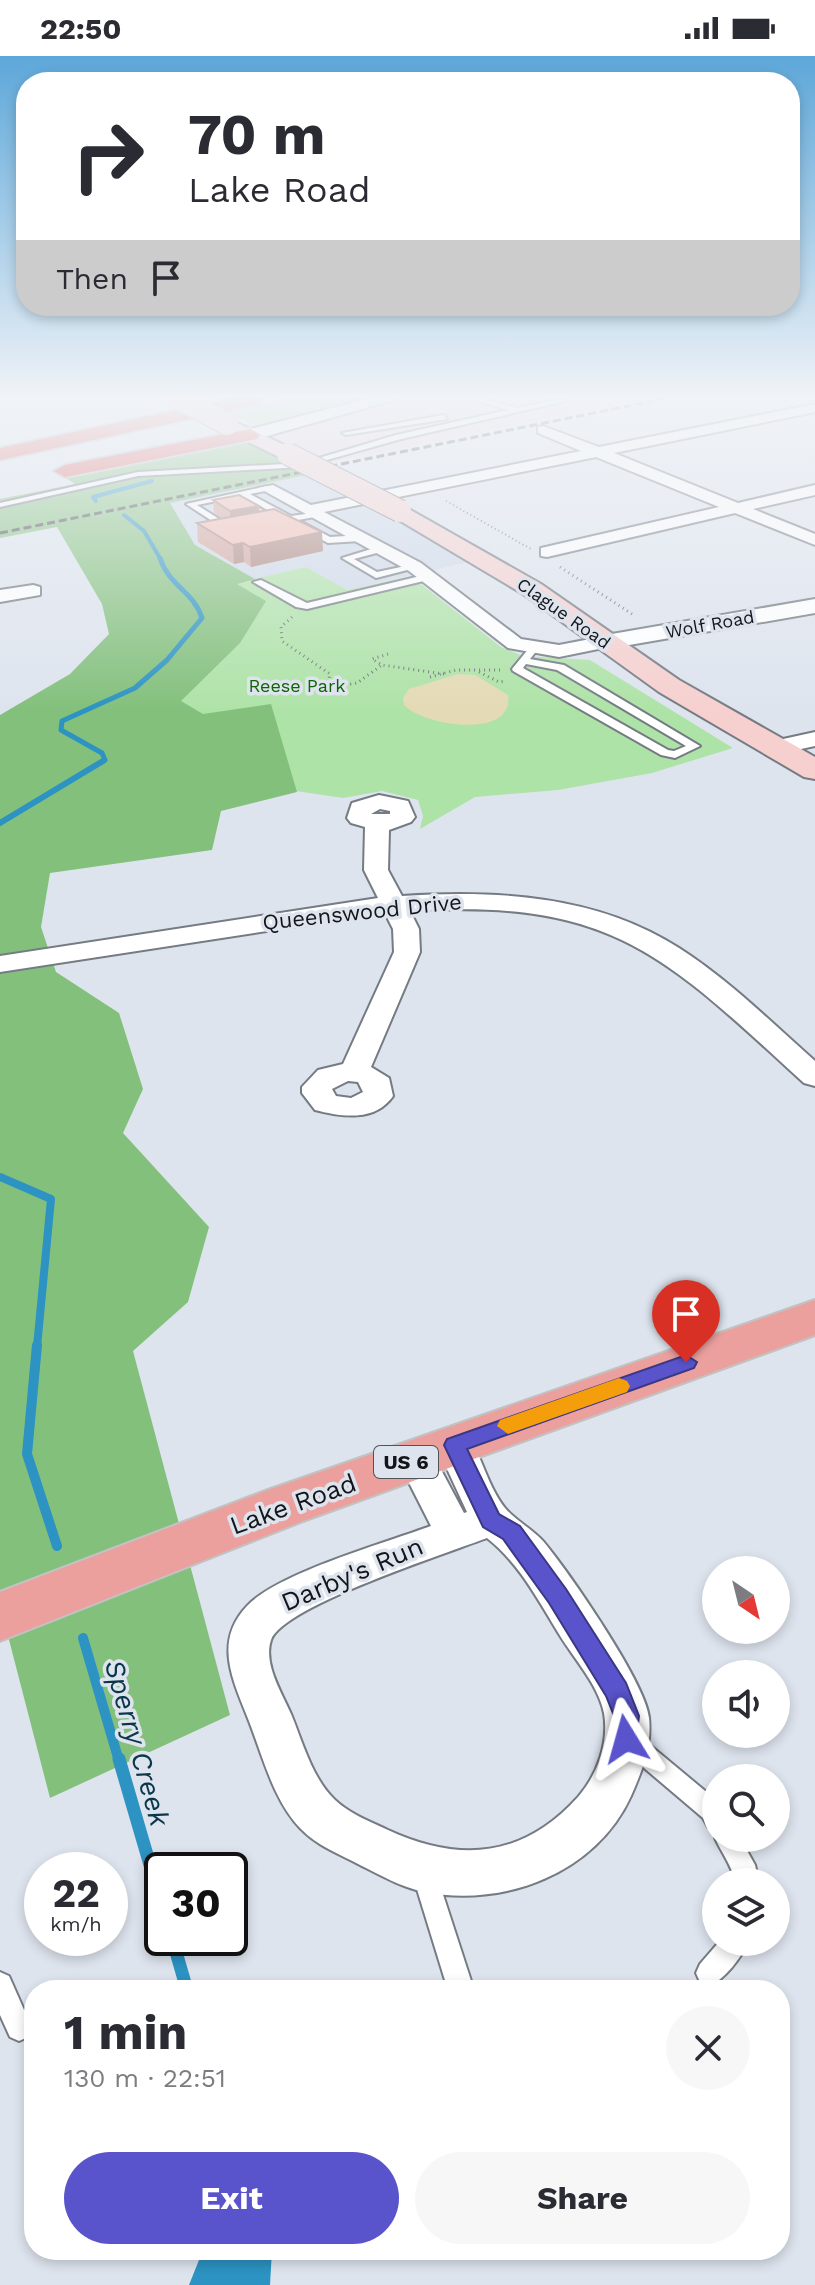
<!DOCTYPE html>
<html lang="en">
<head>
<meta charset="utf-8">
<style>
	:root { --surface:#fff; --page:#f7f7f7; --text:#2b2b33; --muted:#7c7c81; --accent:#5954cc }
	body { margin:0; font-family:"Work Sans",sans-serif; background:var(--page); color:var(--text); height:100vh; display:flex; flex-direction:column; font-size:30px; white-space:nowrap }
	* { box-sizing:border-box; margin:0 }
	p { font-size:26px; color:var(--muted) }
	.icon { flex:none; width:44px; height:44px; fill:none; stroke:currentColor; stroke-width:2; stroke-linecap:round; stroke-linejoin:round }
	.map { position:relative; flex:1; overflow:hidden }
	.panel { position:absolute; left:24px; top:1924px; width:766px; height:280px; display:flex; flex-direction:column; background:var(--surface); border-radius:32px; box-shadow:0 4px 12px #0003 }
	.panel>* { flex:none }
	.top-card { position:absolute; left:16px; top:16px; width:784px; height:244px; border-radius:32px; box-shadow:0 4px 12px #0003; background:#fff; color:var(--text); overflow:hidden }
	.needle { width:52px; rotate:145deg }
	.fabs { position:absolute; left:702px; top:1500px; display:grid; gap:16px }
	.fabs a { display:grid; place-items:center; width:88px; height:88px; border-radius:50%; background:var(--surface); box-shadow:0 4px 12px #0003; font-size:40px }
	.speed { position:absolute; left:24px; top:1796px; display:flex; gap:16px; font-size:40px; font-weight:700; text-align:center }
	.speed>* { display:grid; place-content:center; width:104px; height:104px; border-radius:50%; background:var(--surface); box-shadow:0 4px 12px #0003; line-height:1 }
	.speed small { font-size:20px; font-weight:400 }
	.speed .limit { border:4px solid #111; border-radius:12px; background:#fff; color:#111 }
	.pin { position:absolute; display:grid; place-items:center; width:68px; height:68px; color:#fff; margin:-82px -34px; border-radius:50% 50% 50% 0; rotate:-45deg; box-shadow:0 0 8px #0007 }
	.pin .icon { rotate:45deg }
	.me { position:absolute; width:88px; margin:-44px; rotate:352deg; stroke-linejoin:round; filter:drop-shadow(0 0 6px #0008) }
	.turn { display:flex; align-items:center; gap:28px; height:168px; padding:0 40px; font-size:36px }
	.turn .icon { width:104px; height:104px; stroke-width:2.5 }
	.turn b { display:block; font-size:56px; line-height:68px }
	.then { display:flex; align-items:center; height:76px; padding:0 40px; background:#0003; gap:16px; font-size:30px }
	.round { display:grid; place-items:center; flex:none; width:84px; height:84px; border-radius:42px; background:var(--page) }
	.head { display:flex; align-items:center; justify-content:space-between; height:136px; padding:0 40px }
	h1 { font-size:48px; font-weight:700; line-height:60px }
	.action { display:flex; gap:16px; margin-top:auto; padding:16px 40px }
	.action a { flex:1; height:92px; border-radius:48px; background:var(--accent); color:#fff; font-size:32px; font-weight:700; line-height:92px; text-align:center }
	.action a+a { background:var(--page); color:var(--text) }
	.status { display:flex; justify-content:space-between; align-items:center; height:56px; padding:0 40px; background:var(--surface); direction:ltr }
	.status svg { height:22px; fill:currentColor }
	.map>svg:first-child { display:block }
</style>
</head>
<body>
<div class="status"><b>22:50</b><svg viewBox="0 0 49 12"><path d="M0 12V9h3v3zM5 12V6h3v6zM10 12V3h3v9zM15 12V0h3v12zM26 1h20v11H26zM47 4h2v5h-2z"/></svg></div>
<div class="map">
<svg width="815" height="2229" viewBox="0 0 815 2229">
	<rect width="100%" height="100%" fill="#dee4ee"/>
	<!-- built -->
	<polygon fill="#cfd9e9" points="316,417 476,504 347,534 306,511 255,523 195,489 170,447"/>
	<!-- industrial -->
	<polygon fill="#e8d3e0" points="387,343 642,343 316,409 255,379"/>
	<!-- green -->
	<g fill="#aee3a7">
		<polygon points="283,343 376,343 262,371 224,356"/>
		<polygon points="306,511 347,534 411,520 501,591 523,600 590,604 733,692 652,717 558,734 475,741 420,773 423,760 418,744 382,735 343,742 242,727 108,725 236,527"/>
	</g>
	<!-- forest -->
	<polygon fill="#83c07c" points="248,386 316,417 170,447 195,489 255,523 237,528 266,545 240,587 181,645 203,658 271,648 297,736 221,755 212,794 50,817 41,871 56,916 119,957 143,1033 123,1077 209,1171 188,1246 133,1295 230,1659 50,1742 0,1549 0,659 70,618 109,578 102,548 57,471 0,482 0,443 75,428 66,422"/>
	<!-- sand -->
	<path fill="#e4dab5" d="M 458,618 L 475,619 L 508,639 C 515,683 425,671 404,649 L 403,642 L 409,633 Z"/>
	<!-- water -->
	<polygon fill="#2c93c2" points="203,2194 272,2194 270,2229 189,2229"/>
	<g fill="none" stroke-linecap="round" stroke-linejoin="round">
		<!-- stream-far5 -->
		<g stroke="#2c93c2" stroke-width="4">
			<polyline points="96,445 93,441 152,425"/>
			<polyline points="124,459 144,475 161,504"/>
		</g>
		<!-- stream-far4 -->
		<path stroke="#2c93c2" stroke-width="5" d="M 100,707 L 105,704 L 102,697 L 61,674 L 62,665 L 135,632 L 167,604 L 202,562 C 194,536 169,530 160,502"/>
		<!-- stream-far3 -->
		<polyline stroke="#2c93c2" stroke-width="6" points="0,767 103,705"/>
		<!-- stream-far2 -->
		<polyline stroke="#2c93c2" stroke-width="8" points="0,1121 51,1143 37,1291"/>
		<!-- stream-far1 -->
		<g stroke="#2c93c2" stroke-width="10">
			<polyline points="37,1289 27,1398 57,1490"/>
			<polyline points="83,1582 119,1705"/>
		</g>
		<!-- stream -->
		<g stroke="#2c93c2" stroke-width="13">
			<polyline points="119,1703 162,1850"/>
			<polyline points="172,1882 187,1934"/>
		</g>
		<!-- service casing -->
		<g stroke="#757b83" stroke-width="4">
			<g id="service">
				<polygon points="472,343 484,343 517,352 561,343 566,345 401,383 302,411 138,420 0,451 0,447 138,416 302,407 396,379 508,354"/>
				<polygon points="444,359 447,363 346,379 342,377"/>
				<polygon points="267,430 270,434 250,438 291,460 320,456 320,460 298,464 330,481 361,479 365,482 361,485 328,487 289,466 272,468 272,464 282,462 242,440 197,449 232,471 233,473 229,476 186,448"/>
				<polygon points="381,490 385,493 384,495 354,503 377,516 415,508 419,511 376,522 342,502"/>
				<polygon points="429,518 434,521 432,523 307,553 296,551 253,526 261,524 307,547"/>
				<path d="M 530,591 L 538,593 L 530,603 L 564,609 L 700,690 L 675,702 L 661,699 L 513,615 L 512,613 ZM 526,608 L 557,614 L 686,690 L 674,695 L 668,694 L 523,612 Z"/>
				<polygon points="631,1677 639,1680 716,1744 716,1774 708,1771 703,1762 623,1694 620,1687 623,1680"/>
				<path d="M 716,1780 L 716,1782 L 740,1782 L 755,1809 L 759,1826 L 735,1826 C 733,1811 721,1796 715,1782 Z"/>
				<polygon points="424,1805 433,1809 436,1817 474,1934 448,1934 412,1817 415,1809"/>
				<path d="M 719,1886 L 748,1886 C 741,1902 725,1923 709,1930 L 700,1926 L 696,1917 L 700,1908 Z"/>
				<polygon points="0,1916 9,1920 32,1972 28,1981 19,1985 10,1981 0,1959"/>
			</g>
		</g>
		<!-- minor casing -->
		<g stroke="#757b83" stroke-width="4">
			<g id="minor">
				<polygon points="815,348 815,356 614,397 738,447 815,429 815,439 753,453 815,478 815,489 735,457 547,501 541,500 541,492 719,451 596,401 324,456 421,507 521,583 559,589 606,580 616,586 613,590 559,601 508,592 409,515 259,432 273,429 311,449 581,395 538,377 538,371 543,370 599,391"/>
				<polygon points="33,529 40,531 40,539 0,546 0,534"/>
				<polygon points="815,676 815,690 773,699 762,692 765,687"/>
				<path d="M 379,739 L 408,745 L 415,761 L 411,766 L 389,774 L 388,814 L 402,840 C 497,834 597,839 679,892 C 729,924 771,966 815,1005 L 815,1030 L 804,1027 C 664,899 612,842 410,855 L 419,873 L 420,896 L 371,1011 L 389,1022 L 393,1040 C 375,1066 342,1061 315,1054 L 302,1037 L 302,1031 L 318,1014 L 343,1008 L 394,896 L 393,873 L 385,857 L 0,916 L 0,900 L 378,842 L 364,814 L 365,771 L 351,767 L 347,762 L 352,747 ZM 380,753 L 390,755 L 390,758 L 371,758 ZM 348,1025 L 358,1026 L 363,1036 L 351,1042 L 336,1040 L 332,1033 Z"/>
				<path d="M 455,1374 L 469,1379 C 481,1401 489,1432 505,1452 C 515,1464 532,1473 543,1485 C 568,1515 646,1627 649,1662 C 652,1690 642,1715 631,1740 C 596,1817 504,1852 424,1836 C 401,1831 380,1819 360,1809 C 340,1798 317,1790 301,1773 C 273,1745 262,1697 247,1660 C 232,1622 214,1585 247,1550 C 278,1517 385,1487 431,1470 L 397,1403 L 402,1393 L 416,1388 L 430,1393 L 464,1457 L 467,1456 L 436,1389 L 441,1379 ZM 487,1482 C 519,1507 538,1544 559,1578 C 574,1603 598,1628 604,1657 C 609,1686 598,1718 578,1741 C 523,1802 460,1807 388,1774 C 369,1765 350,1758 335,1744 C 312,1722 303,1687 291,1658 C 282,1637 263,1608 271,1584 C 283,1550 448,1497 487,1482 Z"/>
			</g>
		</g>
		<!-- tertiary casing -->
		<g stroke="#757b83" stroke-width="4">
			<g id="tertiary">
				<polygon points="367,343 397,343 250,385 241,379 243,375"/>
				<polygon points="815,543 815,557 606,593 594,586 606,579"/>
			</g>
		</g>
		<!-- secondary casing -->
		<g stroke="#757b83" stroke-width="4">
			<g id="secondary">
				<polygon points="227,362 295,394 298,398 295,402 281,402 220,372 217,368 220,364"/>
				<polygon points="400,448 541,528 679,624 815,701 815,723 804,721 659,636 523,538 392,460 389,455 392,450"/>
			</g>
		</g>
		<!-- primary casing -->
		<g stroke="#c2c2c3" stroke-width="4">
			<polygon id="primary" points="815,1244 815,1279 303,1465 0,1585 0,1536 265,1435"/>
		</g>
		<!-- motorway casing -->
		<g stroke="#c2c2c3" stroke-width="4">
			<g id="motorway">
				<polygon points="227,343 264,343 255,349 0,404 0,392"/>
				<polygon points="250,373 260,379 257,383 65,421 54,415 65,409"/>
			</g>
		</g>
		<!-- path-far1 -->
		<polyline stroke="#6f7379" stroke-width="2" stroke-dasharray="1 3" stroke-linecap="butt" points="446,445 531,493"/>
		<!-- path -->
		<g stroke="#6f7379" stroke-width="3" stroke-dasharray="1 4" stroke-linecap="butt">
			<polyline points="560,511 635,560"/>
			<polyline points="292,561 281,571 282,585 330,618 327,632 357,627 382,609"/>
			<polyline points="388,598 372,603 382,609 444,618"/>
			<polyline points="479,616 499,626 506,625"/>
			<polyline points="430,621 456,614 500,614"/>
		</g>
		<!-- service -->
		<use href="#service" fill="#fff" fill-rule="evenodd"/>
		<!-- minor -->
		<use href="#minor" fill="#fff" fill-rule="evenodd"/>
		<!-- tertiary -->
		<use href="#tertiary" fill="#fff" fill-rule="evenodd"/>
		<!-- secondary -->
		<use href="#secondary" fill="#f6d0cf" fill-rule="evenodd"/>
		<!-- primary -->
		<use href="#primary" fill="#eca09e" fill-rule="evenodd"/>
		<!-- motorway -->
		<use href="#motorway" fill="#e0615e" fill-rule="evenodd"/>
		<!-- rail -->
		<polyline stroke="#414449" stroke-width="3" stroke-dasharray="8 4" stroke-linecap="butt" points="0,477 663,343"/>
		<!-- secondary-bridge casing -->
		<g stroke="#757b83" stroke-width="24" stroke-linecap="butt">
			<g id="secondary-bridge">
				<polyline points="180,343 227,368"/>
				<polyline points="288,398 400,455"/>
			</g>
		</g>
		<!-- secondary-bridge -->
		<use href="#secondary-bridge" stroke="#f6d0cf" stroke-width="22"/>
	</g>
	<!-- wall -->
	<polygon fill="#d3a298" points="213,444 259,456 323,495 251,511 244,506 234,508 198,486 197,467 222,462 214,457"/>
	<!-- shaded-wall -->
	<g fill="#ac847c">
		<polygon points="259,450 260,463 231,468 230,455"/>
		<polygon points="322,476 323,495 251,511 250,491"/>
		<polygon points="243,487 244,506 234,508 233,489"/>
	</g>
	<!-- building -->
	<g fill="#f5bcb1" stroke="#ac847c" stroke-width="2">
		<polygon points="239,439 259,450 230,455 213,444"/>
		<polygon points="274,453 322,476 250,491 243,487 233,489 197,467"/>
	</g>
	<!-- sky -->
	<linearGradient id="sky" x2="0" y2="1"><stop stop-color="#5da7d9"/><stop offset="0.52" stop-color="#f0f3f7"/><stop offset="1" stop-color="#f0f3f7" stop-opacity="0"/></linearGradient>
	<rect width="815" height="655" fill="url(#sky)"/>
	<!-- route -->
	<polygon fill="#5954cc" stroke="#3a3785" stroke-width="2" points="686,1299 697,1306 694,1312 467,1393 499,1458 520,1470 566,1533 626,1627 639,1660 635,1691 626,1694 616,1691 613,1683 614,1660 606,1640 549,1547 503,1483 483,1471 444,1389 447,1383"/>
	<!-- slow -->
	<polygon fill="#f59e0b" points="619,1322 627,1325 630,1330 627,1336 508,1378 497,1370 500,1364"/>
	<g text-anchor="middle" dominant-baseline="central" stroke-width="7" stroke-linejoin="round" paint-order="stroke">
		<!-- far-street labels -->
		<g font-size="18" fill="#131518" stroke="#dee4ee">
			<text transform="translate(564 557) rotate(35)">Clague Road</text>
			<text transform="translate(710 568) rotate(-10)">Wolf Road</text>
		</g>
		<!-- far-park labels -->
		<g font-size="18" fill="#0e6403" stroke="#dee4ee">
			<text x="297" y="629">Reese Park</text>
		</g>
		<!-- shield labels -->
		<rect fill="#dee4ee" stroke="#505358" stroke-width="2" x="374" y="1390" width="64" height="32" rx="6"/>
		<g font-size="20" font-weight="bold" fill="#131518">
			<text x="406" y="1406">US 6</text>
		</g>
		<!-- street labels -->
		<g font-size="22" fill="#131518" stroke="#dee4ee">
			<text transform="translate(362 856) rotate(-6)">Queenswood Drive</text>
		</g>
		<!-- near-street labels -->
		<g font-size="26" fill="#131518" stroke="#dee4ee">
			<text transform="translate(293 1448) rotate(-20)">Lake Road</text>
			<text transform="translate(352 1518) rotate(-23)">Darby's Run</text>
		</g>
		<!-- near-water labels -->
		<g font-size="28" font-style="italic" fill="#0a364a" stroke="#dee4ee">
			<text transform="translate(137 1687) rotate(74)">Sperry Creek</text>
		</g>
	</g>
</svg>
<div class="fabs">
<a><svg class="needle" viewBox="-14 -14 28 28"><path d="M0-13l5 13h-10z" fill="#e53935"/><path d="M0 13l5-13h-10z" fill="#7c7c81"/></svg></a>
<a><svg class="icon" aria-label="sound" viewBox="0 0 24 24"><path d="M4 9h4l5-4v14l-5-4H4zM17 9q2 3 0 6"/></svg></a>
<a><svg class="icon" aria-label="search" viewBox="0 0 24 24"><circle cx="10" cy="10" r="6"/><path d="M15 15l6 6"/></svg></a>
<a><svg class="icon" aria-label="layers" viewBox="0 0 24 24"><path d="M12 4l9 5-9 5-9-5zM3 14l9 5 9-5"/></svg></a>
</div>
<div class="speed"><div>22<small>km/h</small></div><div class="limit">30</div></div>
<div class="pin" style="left:686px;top:1306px;background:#d93025"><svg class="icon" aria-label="arrive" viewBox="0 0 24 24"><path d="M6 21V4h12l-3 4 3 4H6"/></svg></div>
<svg class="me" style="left:626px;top:1683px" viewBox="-20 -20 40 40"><path d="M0-17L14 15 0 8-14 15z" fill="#5954cc" stroke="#fff" stroke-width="4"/></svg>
<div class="top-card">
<div class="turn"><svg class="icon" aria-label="right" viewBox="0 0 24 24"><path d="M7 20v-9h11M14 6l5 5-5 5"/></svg><div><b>70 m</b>Lake Road</div></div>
<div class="then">Then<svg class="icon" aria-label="arrive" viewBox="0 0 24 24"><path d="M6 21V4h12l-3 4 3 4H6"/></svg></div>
</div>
<section class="panel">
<div class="head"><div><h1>1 min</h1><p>130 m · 22:51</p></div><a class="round"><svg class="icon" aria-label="close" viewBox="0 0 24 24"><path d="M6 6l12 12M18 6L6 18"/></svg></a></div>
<div class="action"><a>Exit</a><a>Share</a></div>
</section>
</div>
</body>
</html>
